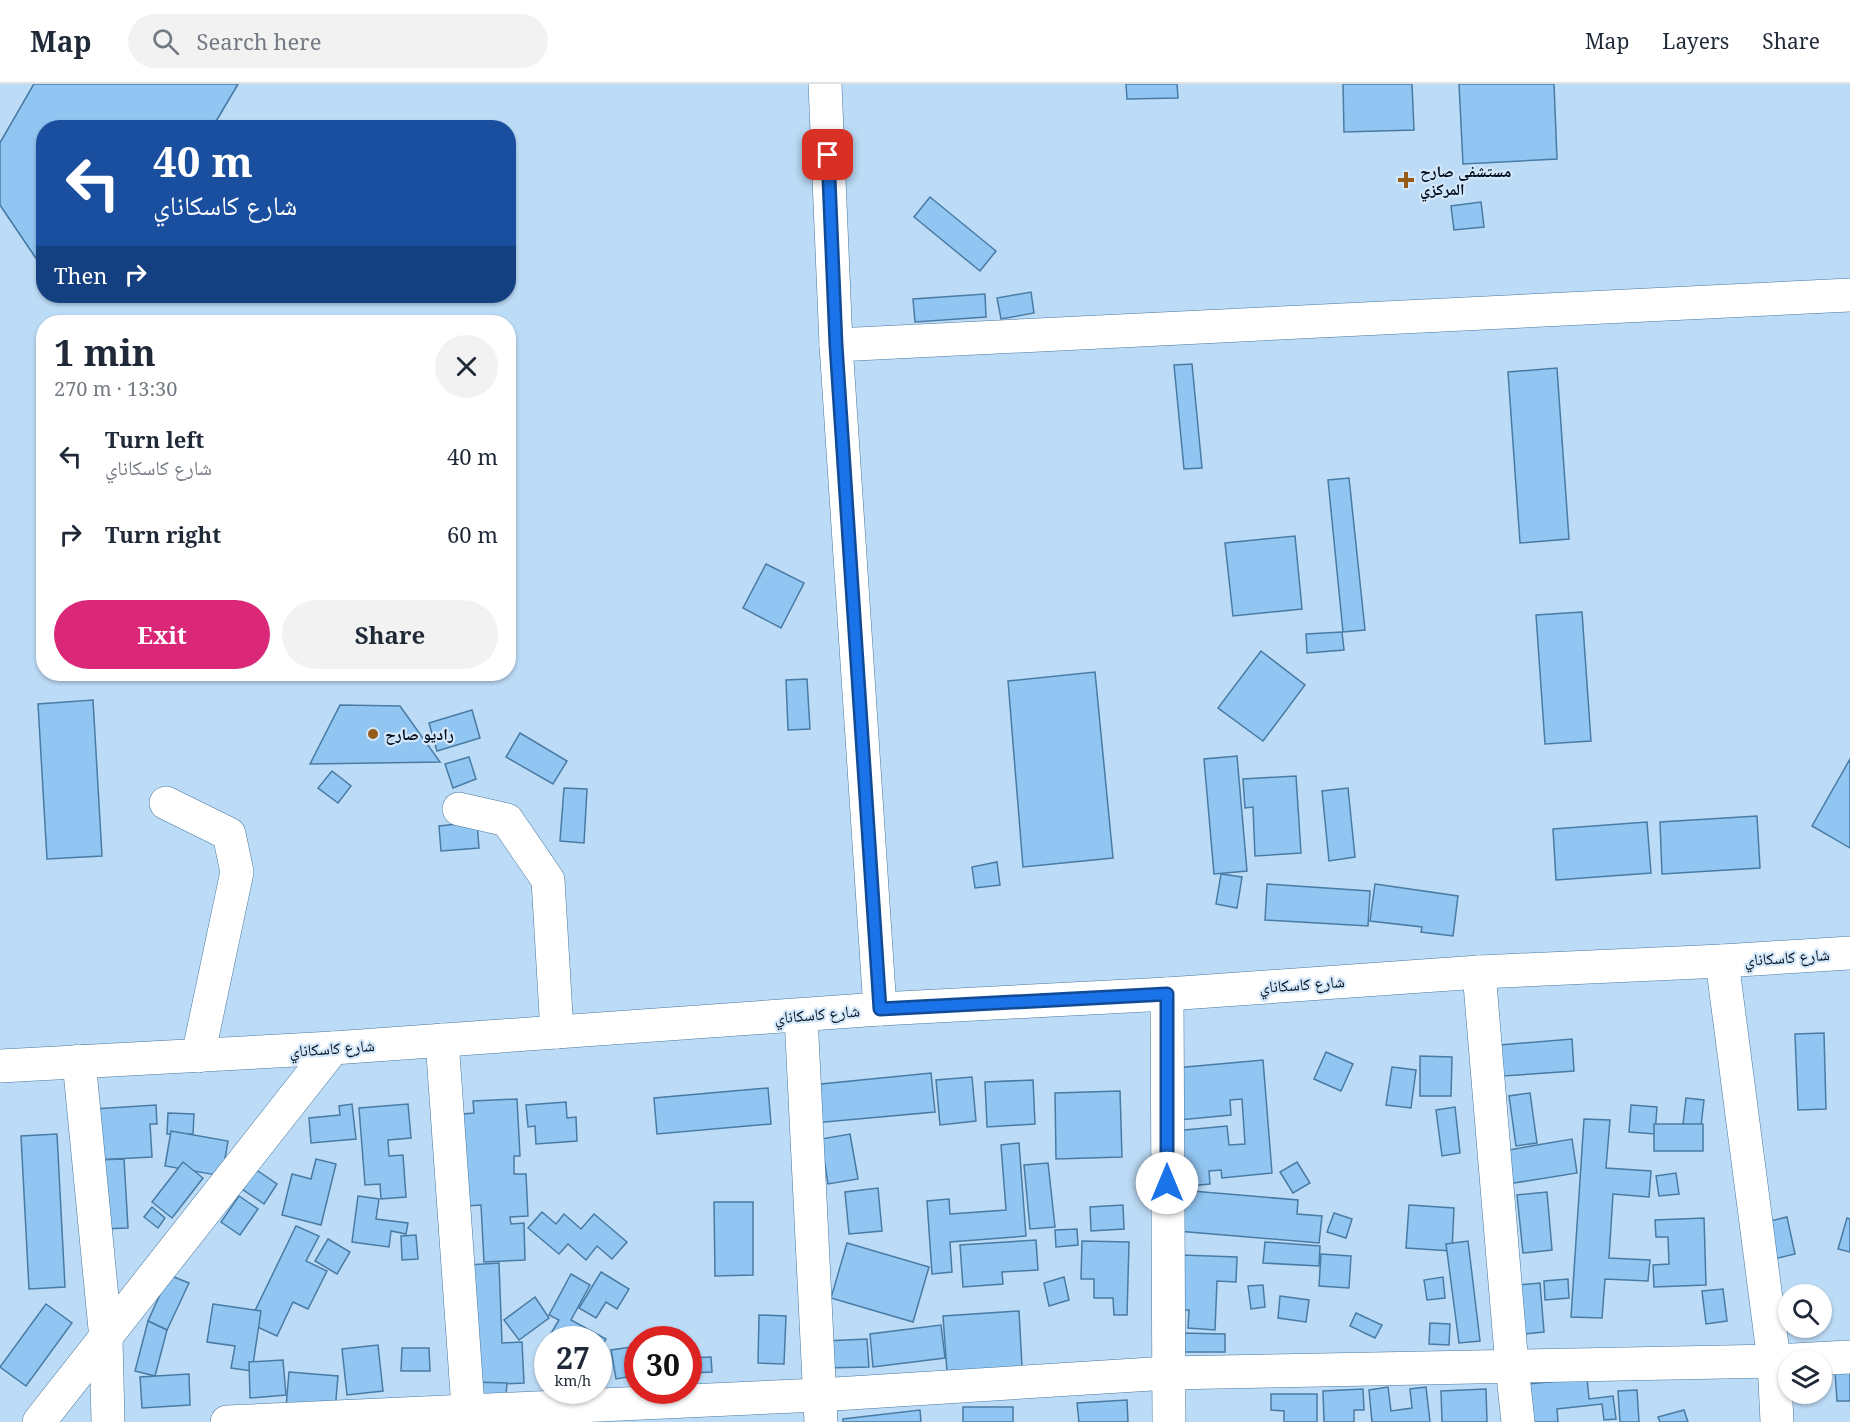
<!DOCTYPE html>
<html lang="en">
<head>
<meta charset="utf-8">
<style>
	:root { --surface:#fff; --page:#f2f2f3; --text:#1f2937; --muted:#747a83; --line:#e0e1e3; --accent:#db2777 }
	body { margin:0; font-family:"Noto Serif","Noto Naskh Arabic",serif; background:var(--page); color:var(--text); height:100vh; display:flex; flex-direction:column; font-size:22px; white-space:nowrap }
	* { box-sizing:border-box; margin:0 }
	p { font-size:20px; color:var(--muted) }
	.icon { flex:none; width:33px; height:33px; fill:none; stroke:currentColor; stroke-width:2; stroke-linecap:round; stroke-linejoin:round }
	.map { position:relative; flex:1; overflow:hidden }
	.details { position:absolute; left:36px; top:231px; width:480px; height:366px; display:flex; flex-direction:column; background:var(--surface); border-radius:24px; box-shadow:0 2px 4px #0004 }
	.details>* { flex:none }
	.guide { position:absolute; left:36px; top:36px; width:480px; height:183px; border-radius:24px; box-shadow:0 2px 4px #0004; background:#1a4fa0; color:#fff; overflow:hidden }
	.controls { position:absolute; left:1778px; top:1200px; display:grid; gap:12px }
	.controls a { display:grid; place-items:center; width:54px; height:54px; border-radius:50%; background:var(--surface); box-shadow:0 2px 4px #0004; font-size:30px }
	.speed { position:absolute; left:534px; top:1242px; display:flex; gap:12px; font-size:30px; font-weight:700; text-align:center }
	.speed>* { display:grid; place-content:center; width:78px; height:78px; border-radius:50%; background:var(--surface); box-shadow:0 2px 4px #0004; line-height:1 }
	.speed small { font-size:15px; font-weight:400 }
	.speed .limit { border:9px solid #d22; background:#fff; color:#111 }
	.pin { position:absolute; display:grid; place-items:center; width:51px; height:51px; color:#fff; margin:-26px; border-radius:12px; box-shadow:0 3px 9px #0006 }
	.me { position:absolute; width:66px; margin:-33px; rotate:0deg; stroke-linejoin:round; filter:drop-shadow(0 0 4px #0008) }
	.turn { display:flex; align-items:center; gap:21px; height:126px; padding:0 18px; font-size:27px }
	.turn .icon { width:78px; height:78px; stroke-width:2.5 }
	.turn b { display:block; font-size:42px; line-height:51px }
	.then { display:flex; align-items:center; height:57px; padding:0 18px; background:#0003; gap:12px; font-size:22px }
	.round { display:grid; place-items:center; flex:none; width:63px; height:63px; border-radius:32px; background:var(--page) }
	.headline { display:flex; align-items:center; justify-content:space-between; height:102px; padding:0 18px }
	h1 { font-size:36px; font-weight:700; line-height:45px }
	.button { display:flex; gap:12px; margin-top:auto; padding:12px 18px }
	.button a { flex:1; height:69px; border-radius:36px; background:var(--accent); color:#fff; font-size:24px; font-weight:700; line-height:69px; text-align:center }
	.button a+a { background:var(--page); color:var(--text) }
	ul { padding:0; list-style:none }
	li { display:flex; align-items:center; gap:18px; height:78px; padding:0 18px }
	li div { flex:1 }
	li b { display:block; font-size:22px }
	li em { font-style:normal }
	header { display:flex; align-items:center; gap:36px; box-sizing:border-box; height:84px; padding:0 30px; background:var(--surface); border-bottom:2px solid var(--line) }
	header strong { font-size:28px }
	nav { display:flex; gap:33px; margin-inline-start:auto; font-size:21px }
	.search { width:420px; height:54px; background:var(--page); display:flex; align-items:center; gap:15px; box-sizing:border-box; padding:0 21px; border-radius:33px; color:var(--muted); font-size:22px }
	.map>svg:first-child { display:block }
</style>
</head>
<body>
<header>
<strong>Map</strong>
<div class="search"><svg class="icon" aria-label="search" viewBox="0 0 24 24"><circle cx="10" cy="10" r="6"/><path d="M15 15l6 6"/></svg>Search here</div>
<nav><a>Map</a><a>Layers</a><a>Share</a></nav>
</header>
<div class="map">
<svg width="1850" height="1338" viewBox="0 0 1850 1338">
	<rect width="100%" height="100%" fill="#bcdbf6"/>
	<!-- building -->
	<g fill="#91c5f2" stroke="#497ba4" stroke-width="1.5">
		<polygon points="34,0 238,0 212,44 44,44 44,186 0,121 0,59"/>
		<polygon points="34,0 238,0 212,44 44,44 44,186 0,121 0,59"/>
		<polygon points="1126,0 1177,0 1178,14 1127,15"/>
		<polygon points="1343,0 1412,0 1414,46 1344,48"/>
		<polygon points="1459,0 1554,0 1557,75 1463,80"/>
		<polygon points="930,113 996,167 980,187 914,133"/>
		<polygon points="1481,118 1484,143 1454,146 1451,122"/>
		<polygon points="1031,208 1034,229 1001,235 997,214"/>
		<polygon points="985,210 986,233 915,238 913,215"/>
		<polygon points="1192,280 1202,384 1184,385 1174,281"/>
		<polygon points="1557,284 1569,455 1520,459 1508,288"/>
		<polygon points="1349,394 1365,546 1343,548 1328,396"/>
		<polygon points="1295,452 1302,525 1233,532 1225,459"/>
		<polygon points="766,480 804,499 781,544 743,524"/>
		<polygon points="1582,528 1591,657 1545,660 1536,531"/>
		<polygon points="1342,548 1344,566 1307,569 1306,550"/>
		<polygon points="1261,567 1305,601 1263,657 1218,624"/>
		<polygon points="1095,588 1113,774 1023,783 1008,597"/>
		<polygon points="807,595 810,645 788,646 786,596"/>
		<polygon points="93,616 102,772 47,775 38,620"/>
		<polygon points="340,621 400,622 440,678 310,680"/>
		<polygon points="472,626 480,654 437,667 429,639"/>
		<polygon points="520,649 567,677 553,700 506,673"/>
		<polygon points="1237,672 1247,787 1214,790 1204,675"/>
		<polygon points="469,673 476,695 453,704 445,680"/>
		<polygon points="1850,675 1850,764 1812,742"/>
		<polygon points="332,687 351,702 338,719 318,704"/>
		<polygon points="1296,692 1301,769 1255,772 1253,723 1245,724 1243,695"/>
		<polygon points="564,704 587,705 584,759 560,757"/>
		<polygon points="1348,704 1355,773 1329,777 1322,707"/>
		<polygon points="1757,732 1760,784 1662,790 1660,738"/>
		<polygon points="477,738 479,764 441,767 439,742"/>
		<polygon points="1647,738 1651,789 1556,796 1553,745"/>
		<polygon points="997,778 1000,801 975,804 972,783"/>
		<polygon points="1221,790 1242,793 1237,824 1216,820"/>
		<polygon points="1267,800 1370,807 1368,842 1265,836"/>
		<polygon points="1375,800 1458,812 1453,852 1421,848 1422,843 1370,837"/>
		<polygon points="1824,949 1826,1025 1798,1026 1795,950"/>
		<polygon points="1572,955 1574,987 1503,992 1500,961"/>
		<polygon points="1326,968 1353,980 1341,1007 1314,995"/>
		<polygon points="1420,972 1452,973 1451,1012 1420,1012"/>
		<polygon points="1263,976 1272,1089 1222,1094 1221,1086 1209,1087 1210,1100 1178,1103 1174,1047 1227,1042 1229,1061 1245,1060 1242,1015 1230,1016 1231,1031 1179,1036 1175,984"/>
		<polygon points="1392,983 1416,986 1411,1024 1386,1021"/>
		<polygon points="931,989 935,1028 814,1039 811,1001"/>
		<polygon points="972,993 976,1037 940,1041 936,996"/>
		<polygon points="1033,996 1035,1040 987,1043 985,998"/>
		<polygon points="768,1004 771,1040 657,1050 654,1014"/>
		<polygon points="1120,1007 1122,1073 1056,1075 1055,1009"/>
		<polygon points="1530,1009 1537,1059 1516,1062 1509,1012"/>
		<polygon points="1686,1014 1704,1016 1701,1042 1683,1040"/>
		<polygon points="517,1015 520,1072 514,1072 514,1090 526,1090 528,1132 510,1133 511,1140 524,1139 525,1176 484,1178 481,1121 467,1122 463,1030 474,1029 473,1017"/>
		<polygon points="566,1018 567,1034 576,1033 577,1057 536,1060 535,1042 528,1043 526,1021"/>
		<polygon points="352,1020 356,1055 311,1059 309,1034 340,1031 339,1022"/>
		<polygon points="408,1020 411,1054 388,1056 389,1072 403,1071 406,1113 381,1115 380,1100 365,1101 359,1024"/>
		<polygon points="156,1021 157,1040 150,1040 152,1073 96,1076 93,1025"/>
		<polygon points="1631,1021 1657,1023 1655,1050 1629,1048"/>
		<polygon points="1455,1023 1460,1069 1442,1072 1436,1026"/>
		<polygon points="168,1029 194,1030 193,1050 167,1050"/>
		<polygon points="1584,1035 1610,1036 1606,1084 1651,1087 1649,1113 1613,1110 1609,1174 1650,1176 1648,1197 1605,1195 1602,1234 1571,1233"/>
		<rect x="1654" y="1040" width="49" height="27"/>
		<polygon points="171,1047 228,1057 222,1092 165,1082"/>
		<polygon points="57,1050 65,1203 29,1205 21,1052"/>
		<polygon points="850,1050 858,1095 828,1100 821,1055"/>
		<polygon points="1572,1055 1577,1089 1508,1100 1503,1067"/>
		<polygon points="1019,1059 1026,1152 950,1158 952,1188 932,1190 927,1117 949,1115 950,1130 1006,1126 1001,1061"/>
		<polygon points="124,1075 128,1144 100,1145 96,1076"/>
		<polygon points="316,1075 336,1080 321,1141 282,1131 292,1090 311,1095"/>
		<polygon points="183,1078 203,1094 172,1134 152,1118"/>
		<polygon points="1297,1078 1310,1099 1293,1109 1280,1088"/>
		<polygon points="1048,1079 1055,1143 1030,1145 1024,1081"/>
		<polygon points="249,1081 277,1100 264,1120 236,1101"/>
		<polygon points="1676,1089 1679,1110 1659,1112 1656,1092"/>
		<polygon points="878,1104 882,1147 849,1150 845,1108"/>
		<polygon points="1180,1106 1298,1116 1297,1130 1322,1132 1319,1159 1177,1147"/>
		<polygon points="1547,1108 1552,1166 1523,1169 1517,1111"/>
		<polygon points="239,1112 258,1125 240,1151 221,1138"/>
		<polygon points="358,1112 379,1115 376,1135 408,1139 406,1150 391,1147 389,1163 352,1158"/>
		<polygon points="714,1118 753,1118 753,1191 715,1192"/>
		<polygon points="1123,1121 1124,1145 1091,1147 1090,1123"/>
		<polygon points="1409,1121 1454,1124 1452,1167 1406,1164"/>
		<polygon points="152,1123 165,1134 158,1144 144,1133"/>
		<polygon points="542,1128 556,1140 564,1130 581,1145 594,1130 627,1158 612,1175 597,1162 586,1176 568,1160 559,1170 528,1144"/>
		<polygon points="1334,1129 1352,1135 1346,1154 1327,1148"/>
		<polygon points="1787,1133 1795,1170 1774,1175 1766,1138"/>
		<polygon points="1704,1134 1706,1201 1654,1203 1653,1181 1669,1180 1668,1153 1656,1153 1655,1136"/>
		<polygon points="1847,1134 1850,1135 1850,1168 1838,1165"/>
		<polygon points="296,1142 319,1152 306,1177 327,1187 308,1225 293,1218 277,1252 249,1239"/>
		<polygon points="1077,1145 1078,1161 1056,1163 1055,1146"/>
		<polygon points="416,1151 418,1175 402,1176 401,1152"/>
		<polygon points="328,1155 350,1168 337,1190 315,1177"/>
		<polygon points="1036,1156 1038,1186 1002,1188 1003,1200 963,1203 960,1161"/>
		<polygon points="1082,1157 1129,1158 1127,1231 1114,1231 1113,1214 1094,1214 1094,1195 1081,1195"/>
		<polygon points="1468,1157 1480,1257 1459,1259 1446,1160"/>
		<polygon points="1265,1158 1320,1162 1319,1182 1263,1179"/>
		<polygon points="847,1159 929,1183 913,1238 831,1214"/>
		<polygon points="1321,1170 1351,1172 1349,1204 1319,1202"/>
		<polygon points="1181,1171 1237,1173 1236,1198 1217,1197 1215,1246 1188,1244 1189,1226 1179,1226"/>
		<polygon points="499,1179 502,1259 522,1258 524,1299 473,1301 468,1181"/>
		<polygon points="601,1188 629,1205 617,1225 606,1218 596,1234 579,1224"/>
		<polygon points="571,1190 590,1201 571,1236 606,1255 598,1268 598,1256 558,1256 550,1251 559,1236 549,1231"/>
		<polygon points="169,1191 189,1199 167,1246 148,1237"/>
		<polygon points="1064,1193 1069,1216 1049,1222 1044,1199"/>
		<polygon points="1443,1193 1445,1214 1427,1216 1424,1196"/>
		<polygon points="1568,1195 1569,1214 1545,1216 1544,1197"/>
		<polygon points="1540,1199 1544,1248 1524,1250 1519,1201"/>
		<polygon points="1263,1201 1265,1223 1251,1225 1248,1202"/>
		<polygon points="1723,1205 1727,1237 1706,1240 1702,1207"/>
		<polygon points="1280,1212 1309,1216 1306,1238 1278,1234"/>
		<polygon points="535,1213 549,1234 519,1256 504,1236"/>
		<polygon points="46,1220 72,1239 26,1302 0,1283"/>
		<polygon points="213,1220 261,1227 252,1287 231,1284 235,1262 207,1258"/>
		<polygon points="1019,1227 1022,1283 947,1288 943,1232"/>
		<polygon points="1356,1229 1382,1241 1375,1254 1350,1242"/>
		<polygon points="759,1231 786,1232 784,1280 758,1279"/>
		<polygon points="148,1237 167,1246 155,1292 135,1287"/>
		<polygon points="1430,1239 1450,1240 1449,1261 1429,1260"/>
		<polygon points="941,1241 945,1274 873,1283 870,1250"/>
		<polygon points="1180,1249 1225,1250 1225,1268 1180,1268"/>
		<polygon points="867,1255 869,1283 825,1284 824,1257"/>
		<polygon points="378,1261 383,1307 347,1311 342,1265"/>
		<polygon points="638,1262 638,1291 616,1295 611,1266"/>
		<polygon points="402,1264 429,1264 430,1287 401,1287"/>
		<polygon points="711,1273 712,1288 690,1289 689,1274"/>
		<polygon points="283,1276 286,1311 250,1314 249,1278"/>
		<polygon points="1850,1287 1850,1317 1837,1317 1835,1288"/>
		<polygon points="289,1288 338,1292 335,1327 286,1323"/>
		<polygon points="189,1290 190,1321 142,1324 140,1293"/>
		<polygon points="1587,1294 1589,1315 1613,1312 1616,1335 1604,1336 1602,1320 1557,1325 1558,1338 1532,1338 1528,1300"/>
		<polygon points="472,1298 507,1299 505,1323 470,1322"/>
		<polygon points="1388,1303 1391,1327 1412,1324 1410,1305 1426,1303 1430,1338 1372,1338 1369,1306"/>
		<polygon points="1363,1305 1364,1326 1354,1326 1354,1338 1324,1338 1323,1307"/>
		<polygon points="1486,1305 1487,1338 1442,1338 1441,1307"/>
		<polygon points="1637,1306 1639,1338 1620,1338 1618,1307"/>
		<polygon points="1271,1310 1317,1310 1317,1338 1284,1338 1284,1327 1271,1326"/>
		<polygon points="1127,1316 1128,1338 1079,1338 1077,1319"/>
		<rect x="963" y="1323" width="50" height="15"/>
		<polygon points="920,1326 921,1338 843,1338 843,1335"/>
		<polygon points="1684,1326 1688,1338 1660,1338 1658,1333"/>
	</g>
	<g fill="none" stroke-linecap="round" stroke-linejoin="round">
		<!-- minor casing -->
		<g stroke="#4678a1" stroke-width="34">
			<g id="minor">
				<polyline points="825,0 836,261 880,925"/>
				<polyline points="836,261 1850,211"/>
				<polyline points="166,719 229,750 237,788 198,972"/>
				<polyline points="459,725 507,736 548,796 557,948"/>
				<polyline points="1722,877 1774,1277 1777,1338"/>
				<polyline points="1479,888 1512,1282 1518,1338"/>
				<polyline points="1167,910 1169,1338"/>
				<polyline points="801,932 821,1338"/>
				<polyline points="442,956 469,1338"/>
				<polyline points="79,977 106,1255 108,1338"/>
				<polyline points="0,982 333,964 880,925 1167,910 1479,888 1722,877 1850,869"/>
				<polyline points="39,1338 333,964"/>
				<polyline points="227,1338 819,1311 1168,1289 1774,1277 1850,1273"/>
			</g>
		</g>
		<!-- minor -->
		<use href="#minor" stroke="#fff" stroke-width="33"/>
	</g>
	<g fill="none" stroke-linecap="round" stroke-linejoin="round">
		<!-- route casing -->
		<g stroke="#114b97" stroke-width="15">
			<polyline id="route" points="828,71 836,261 880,925 1167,910 1167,1099"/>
		</g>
		<!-- route -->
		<use href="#route" stroke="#1a73e8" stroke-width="10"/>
	</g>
	<!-- markers -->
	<g fill="#965d19" stroke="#d2e7f9" stroke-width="2">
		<path d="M1403 87h6v6h6v6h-6v6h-6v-6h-6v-6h6z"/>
		<circle cx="373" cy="650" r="6"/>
	</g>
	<g text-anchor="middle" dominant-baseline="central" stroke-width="4.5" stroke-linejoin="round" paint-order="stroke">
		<!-- poi labels -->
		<g font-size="16" font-weight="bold" fill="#000e1d" stroke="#d2e7f9" text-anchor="start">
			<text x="1420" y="87">مستشفى صارح<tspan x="1420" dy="18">المركزي</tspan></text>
			<text x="385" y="650">راديو صارح</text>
		</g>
		<!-- street labels -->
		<g font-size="16" fill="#000e1d" stroke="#d2e7f9">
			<text transform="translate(1787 873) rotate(-4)">شارع كاسكاناي</text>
			<text transform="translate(1302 900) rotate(-4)">شارع كاسكاناي</text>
			<text transform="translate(817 930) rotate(-5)">شارع كاسكاناي</text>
			<text transform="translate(332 964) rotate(-4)">شارع كاسكاناي</text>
		</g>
	</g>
</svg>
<div class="controls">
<a><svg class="icon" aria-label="search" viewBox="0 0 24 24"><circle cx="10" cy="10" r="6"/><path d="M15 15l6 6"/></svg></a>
<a><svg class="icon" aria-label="layers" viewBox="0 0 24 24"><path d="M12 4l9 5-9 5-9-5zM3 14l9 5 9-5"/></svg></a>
</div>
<div class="speed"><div>27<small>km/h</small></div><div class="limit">30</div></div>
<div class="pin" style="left:828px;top:71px;background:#d93025"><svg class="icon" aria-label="arrive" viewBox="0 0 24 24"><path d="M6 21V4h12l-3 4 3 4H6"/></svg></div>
<svg class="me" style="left:1167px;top:1099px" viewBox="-20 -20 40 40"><circle r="19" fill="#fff"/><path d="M0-13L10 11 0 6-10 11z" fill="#1a73e8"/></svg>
<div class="guide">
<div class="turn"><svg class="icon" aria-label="left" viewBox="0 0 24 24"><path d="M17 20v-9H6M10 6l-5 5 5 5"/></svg><div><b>40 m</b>شارع كاسكاناي</div></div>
<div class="then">Then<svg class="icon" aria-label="right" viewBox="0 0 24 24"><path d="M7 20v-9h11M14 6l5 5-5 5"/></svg></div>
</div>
<section class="details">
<div class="headline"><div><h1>1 min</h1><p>270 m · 13:30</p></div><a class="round"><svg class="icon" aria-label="close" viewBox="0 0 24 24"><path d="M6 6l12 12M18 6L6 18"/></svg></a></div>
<ul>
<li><svg class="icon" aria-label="left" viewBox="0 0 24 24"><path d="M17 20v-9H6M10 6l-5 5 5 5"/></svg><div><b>Turn left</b><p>شارع كاسكاناي</p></div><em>40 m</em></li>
<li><svg class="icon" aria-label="right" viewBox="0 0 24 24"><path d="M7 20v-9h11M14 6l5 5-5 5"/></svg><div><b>Turn right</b></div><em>60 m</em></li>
</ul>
<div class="button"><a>Exit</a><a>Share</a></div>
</section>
</div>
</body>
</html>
